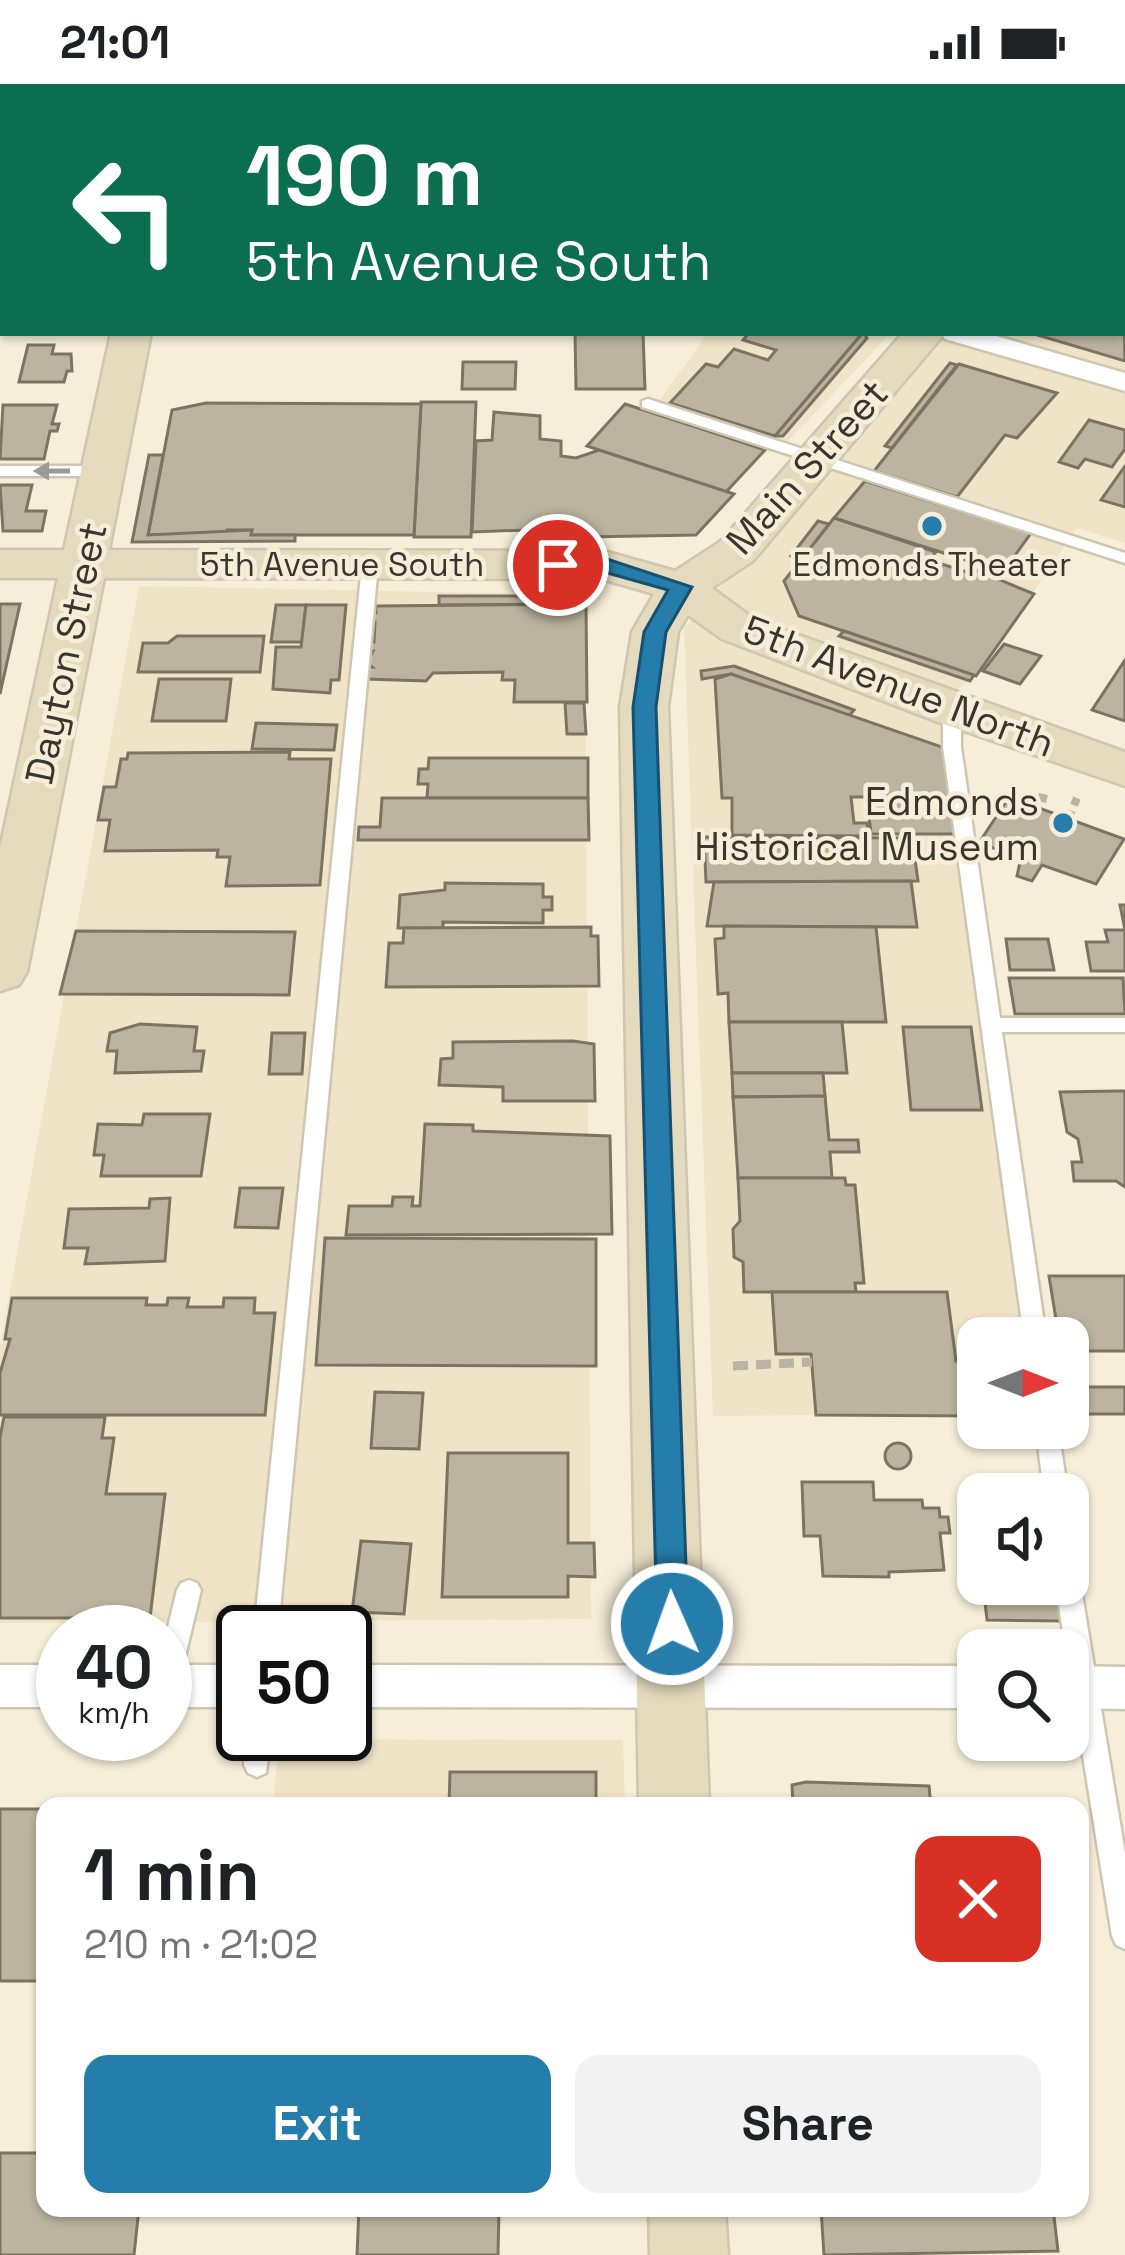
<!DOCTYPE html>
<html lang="en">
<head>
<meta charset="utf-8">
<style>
	:root { --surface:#fff; --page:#f2f2f2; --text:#202124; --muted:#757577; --accent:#257dab }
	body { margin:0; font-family:"Space Grotesk",sans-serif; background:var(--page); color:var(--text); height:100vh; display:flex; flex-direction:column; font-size:45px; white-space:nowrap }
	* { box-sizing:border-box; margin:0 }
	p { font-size:39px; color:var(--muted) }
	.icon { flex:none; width:66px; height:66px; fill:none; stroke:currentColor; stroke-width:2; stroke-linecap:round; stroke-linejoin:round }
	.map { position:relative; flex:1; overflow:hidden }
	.sheet { position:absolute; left:36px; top:1713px; width:1053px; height:420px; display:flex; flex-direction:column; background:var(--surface); border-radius:24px; box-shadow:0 3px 9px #0004 }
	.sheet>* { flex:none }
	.banner { position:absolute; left:0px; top:0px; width:1125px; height:252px; box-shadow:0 3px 9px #0004; background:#0b6e4f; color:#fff; overflow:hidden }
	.needle { width:78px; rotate:90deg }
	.fabs { position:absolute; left:957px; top:1233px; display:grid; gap:24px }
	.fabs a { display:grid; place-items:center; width:132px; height:132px; border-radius:24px; background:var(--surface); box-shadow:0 3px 9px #0004; font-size:60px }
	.speed { position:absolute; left:36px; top:1521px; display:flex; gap:24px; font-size:60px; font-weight:700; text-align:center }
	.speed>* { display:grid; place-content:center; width:156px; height:156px; border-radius:50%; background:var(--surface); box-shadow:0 3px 9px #0004; line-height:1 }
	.speed small { font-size:30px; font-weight:400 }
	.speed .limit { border:6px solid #111; border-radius:18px; background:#fff; color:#111 }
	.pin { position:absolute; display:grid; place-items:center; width:102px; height:102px; color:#fff; margin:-51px; border:6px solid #fff; border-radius:50%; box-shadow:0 3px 12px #0007 }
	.me { position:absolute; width:132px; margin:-66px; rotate:358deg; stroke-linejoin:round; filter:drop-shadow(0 0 9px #0008) }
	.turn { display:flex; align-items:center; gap:42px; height:252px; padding:0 48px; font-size:54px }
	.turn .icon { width:156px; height:156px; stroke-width:2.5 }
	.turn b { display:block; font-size:84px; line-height:102px }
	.round { display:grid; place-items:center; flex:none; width:126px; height:126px; border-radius:24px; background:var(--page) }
	.headline { display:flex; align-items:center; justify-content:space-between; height:204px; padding:0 48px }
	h1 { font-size:72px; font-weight:700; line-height:90px }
	.action { display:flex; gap:24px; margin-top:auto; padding:24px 48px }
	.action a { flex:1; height:138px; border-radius:24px; background:var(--accent); color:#fff; font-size:48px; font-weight:700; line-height:138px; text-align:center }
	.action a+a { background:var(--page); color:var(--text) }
	.status { display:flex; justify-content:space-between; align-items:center; height:84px; padding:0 60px; background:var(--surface); direction:ltr }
	.status svg { height:33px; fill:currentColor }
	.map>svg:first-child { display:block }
</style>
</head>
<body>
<div class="status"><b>21:01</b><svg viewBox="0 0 49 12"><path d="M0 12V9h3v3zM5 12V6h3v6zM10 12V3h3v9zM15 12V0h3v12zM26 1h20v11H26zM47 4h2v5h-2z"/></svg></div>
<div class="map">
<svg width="1125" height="2171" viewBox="0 0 1125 2171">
	<rect width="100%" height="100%" fill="#f7eeda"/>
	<!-- built -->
	<g fill="#efe3c8">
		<polygon points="1125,47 1125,459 1077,444 976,592 955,607 1049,1254 978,1254 978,1329 713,1332 684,544 946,249 1122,249"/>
		<polygon points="708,249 891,249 786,359 659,317"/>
		<polygon points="139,502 585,511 591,1535 0,1539 0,1262"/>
		<polygon points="279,1655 623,1656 625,1722 273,1722"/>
	</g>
	<!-- building -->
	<g fill="#bcb4a0" stroke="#7c7462" stroke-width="3">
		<polygon points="1122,161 1125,277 1031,249 1122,249"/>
		<polygon points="575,249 643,249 645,305 576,305"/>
		<polygon points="749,249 854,249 861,251 775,352 670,319 706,280 718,283 734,265 768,276 776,266 743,256"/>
		<polygon points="854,249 864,249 867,254 783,352 775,352 861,251"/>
		<polygon points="28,261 54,261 52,270 71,270 72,287 67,287 64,298 19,298"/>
		<polygon points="463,278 516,278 515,305 462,305"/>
		<polygon points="950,279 957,281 892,364 885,362"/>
		<polygon points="959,280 1057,309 1017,354 1005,351 957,413 874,387"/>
		<polygon points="421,318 476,318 471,453 414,453"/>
		<polygon points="206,319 421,320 414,451 251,451 252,446 227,446 227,451 148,451 172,326"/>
		<polygon points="625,320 699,344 765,366 726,408 587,362"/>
		<polygon points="3,321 57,321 52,340 59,340 57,347 50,347 44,375 0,375"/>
		<polygon points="494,328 540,332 540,355 561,357 561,372 576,374 599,366 734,410 696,451 527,454 527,446 472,448 476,357 492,356"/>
		<polygon points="1089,336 1125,346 1125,365 1112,383 1085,375 1078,384 1059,378"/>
		<polygon points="149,371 163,371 148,451 252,446 251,451 295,451 295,457 132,458"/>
		<polygon points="1125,382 1125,423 1101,416"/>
		<polygon points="865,397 1031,449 1003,488 834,434"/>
		<polygon points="0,401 32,401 26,427 46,427 42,447 3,447"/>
		<polygon points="834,434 936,468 929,476 973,490 976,486 1034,510 976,592 799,532 784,497"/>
		<polygon points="818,437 829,440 801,476 791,472"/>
		<polygon points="439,512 584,512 584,520 439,521"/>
		<polygon points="0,520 20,520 0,610"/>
		<polygon points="586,520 587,618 514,618 515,596 502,596 503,588 433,589 426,597 366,595 367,583 372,583 367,579 373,567 367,567 368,558 374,558 375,538 370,538 370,529 376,529 376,522"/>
		<polygon points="276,521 306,521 302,558 271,558"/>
		<polygon points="306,521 346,521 339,596 331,596 330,609 273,605 276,563 301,563"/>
		<polygon points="844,547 974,591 970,597 839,552"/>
		<polygon points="177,552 264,552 260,588 138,588 143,559 168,559"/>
		<polygon points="1004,560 1041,572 1020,600 983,587"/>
		<polygon points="1125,576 1125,637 1092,626"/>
		<polygon points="734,582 854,626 849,632 731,590 702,595 701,587"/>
		<polygon points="731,590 942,663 955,750 871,750 867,713 851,713 854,739 867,739 869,752 732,751 732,714 722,714 715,595"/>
		<polygon points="159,595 231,595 226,637 152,637"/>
		<polygon points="565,619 584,619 586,650 567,650"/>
		<polygon points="256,639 337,641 334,666 252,665"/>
		<polygon points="290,668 289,675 331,675 320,801 226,802 230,773 217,773 218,766 105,767 110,736 98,736 104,703 116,703 121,675 127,675 128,669"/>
		<polygon points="429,674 588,674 588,714 427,714 428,700 418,700 419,685 428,685"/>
		<polygon points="1009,713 1124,755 1096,800 1042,781 1032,797 1017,792 1021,774 979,759"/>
		<polygon points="382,714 588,714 589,756 358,756 359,743 380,743"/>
		<polygon points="704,753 912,754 918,797 706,798"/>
		<polygon points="911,797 917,843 707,842 714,798"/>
		<polygon points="445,799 543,800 543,813 552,813 552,826 543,826 543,839 443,838 443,844 398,844 400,811 445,806"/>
		<polygon points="1120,821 1125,821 1125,887 1091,887 1086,858 1108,858 1105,846 1125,846"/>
		<polygon points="724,842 876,843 886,938 729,938 728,909 718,910 715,855 724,854"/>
		<polygon points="591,843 591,852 598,852 599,902 386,903 389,859 403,859 404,844"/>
		<polygon points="76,847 295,848 289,911 60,910"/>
		<polygon points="1006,855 1048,855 1054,886 1010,886"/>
		<polygon points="1009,894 1123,894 1125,930 1015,930"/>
		<polygon points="729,938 842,938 847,989 732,989"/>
		<polygon points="140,940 197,943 194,967 204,967 201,987 115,989 117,967 107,967 110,949"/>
		<polygon points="903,943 971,943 982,1026 911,1026"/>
		<polygon points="272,949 305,949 302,990 269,990"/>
		<polygon points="573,957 594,960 595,1017 503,1017 503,1003 439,1001 441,975 453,974 453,958"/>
		<polygon points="732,989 823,989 825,1012 733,1013"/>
		<polygon points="1118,1007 1125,1007 1125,1103 1116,1097 1074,1097 1072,1078 1082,1078 1078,1055 1067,1048 1060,1008"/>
		<polygon points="825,1012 829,1056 858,1056 859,1068 830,1068 832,1094 738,1094 733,1013"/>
		<polygon points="144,1030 210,1030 201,1092 101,1092 104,1071 94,1071 98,1040 142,1041"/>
		<polygon points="425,1040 473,1041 473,1047 610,1052 612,1150 346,1151 349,1122 392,1122 393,1113 413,1113 412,1122 420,1122"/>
		<polygon points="738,1094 845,1094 846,1101 855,1101 864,1199 855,1199 856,1208 744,1208 743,1178 734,1173 733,1145 740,1137"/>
		<polygon points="240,1104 283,1104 278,1144 235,1143"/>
		<polygon points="170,1114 165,1177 85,1180 88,1164 64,1164 69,1125 149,1124 150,1115"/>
		<polygon points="325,1154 596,1155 596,1282 316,1281"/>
		<polygon points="1049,1192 1125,1192 1125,1267 1068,1267 1068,1254 1059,1254"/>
		<polygon points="772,1208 947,1208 956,1277 978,1277 978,1332 816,1331 811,1270 776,1270"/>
		<polygon points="12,1214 147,1214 146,1221 167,1221 168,1214 189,1214 187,1223 223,1223 224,1214 255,1214 254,1229 275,1229 265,1331 0,1331 0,1289 10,1255 5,1255"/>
		<polygon points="1079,1303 1125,1303 1125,1330 1084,1330"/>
		<polygon points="375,1308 423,1309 419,1365 371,1364"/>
		<polygon points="4,1333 105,1333 102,1354 114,1354 106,1410 165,1410 150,1534 0,1534 0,1353"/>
		<circle cx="898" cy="1372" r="13"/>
		<polygon points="448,1369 568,1369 568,1459 594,1459 595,1493 568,1492 568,1513 442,1513"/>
		<polygon points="802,1398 873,1398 874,1416 922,1416 923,1424 939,1424 940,1433 948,1433 950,1449 940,1449 944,1486 889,1488 889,1493 823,1492 820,1452 804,1452"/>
		<polygon points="361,1457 411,1460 404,1530 352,1528"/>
		<polygon points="983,1500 1056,1500 1061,1537 987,1536"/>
		<polygon points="450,1688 596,1688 596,1722 449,1722"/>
		<polygon points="806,1698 929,1702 931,1722 793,1722 792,1701"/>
		<rect x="0" y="1725" width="45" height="172"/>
		<polygon points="0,2069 45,2069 45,2124 139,2124 134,2171 0,2171"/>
		<polygon points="359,2124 499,2125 498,2171 357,2171"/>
		<polygon points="821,2124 1053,2124 1058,2167 824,2171"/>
	</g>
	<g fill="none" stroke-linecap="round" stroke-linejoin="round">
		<!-- lane casing -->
		<g stroke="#cfc6b2" stroke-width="5">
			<g id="lane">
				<polygon points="485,0 499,0 498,3 484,3"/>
				<rect x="1122" y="146" width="3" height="9"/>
				<polygon points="648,315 1125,469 1125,479 642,323 642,317"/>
				<polygon points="0,382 103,382 111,387 103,392 0,392"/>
				<polygon points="370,476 378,481 278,1548 254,1548 362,481"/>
				<polygon points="952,620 961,626 961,663 1000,934 1125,934 1125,948 1002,948 1046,1254 1024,1254 943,663 943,626"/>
				<polygon points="1036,1344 1058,1344 1068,1410 1044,1410"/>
				<polygon points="1068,1488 1076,1491 1080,1498 1125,1769 1125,1865 1116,1861 1112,1852 1062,1542 1056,1500 1068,1500"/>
				<polygon points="189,1496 197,1499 201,1506 178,1602 175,1610 166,1613 165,1555 177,1506 181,1499"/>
				<polygon points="247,1650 271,1650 266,1689 257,1693 248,1689 244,1681"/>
			</g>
		</g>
		<!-- street casing -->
		<g stroke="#cfc6b2" stroke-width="5">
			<g id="street">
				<rect x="0" y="152" width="3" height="16"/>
				<polygon points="941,249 986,249 1125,289 1125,307 945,255"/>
				<rect x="0" y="1581" width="63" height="42"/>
				<rect x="165" y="1581" width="78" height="42"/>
				<polygon points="345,1581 978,1582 978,1624 345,1623"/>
				<polygon points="1068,1582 1125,1583 1125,1625 1068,1624"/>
			</g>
		</g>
		<!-- secondary casing -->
		<g stroke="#cfc6b2" stroke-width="5">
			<g id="secondary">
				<polygon points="1035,0 1081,0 1083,3 1037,3"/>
				<polygon points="111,249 151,249 109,466 604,467 675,487 721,457 903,249 945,249 753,477 712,504 754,535 1125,668 1125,702 935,637 722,555 688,531 678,548 668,623 709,1722 639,1722 620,623 632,548 654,510 602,495 104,494 27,888 19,901 0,907 0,764 58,494 0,494 0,466 64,466"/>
				<polygon points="649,2124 725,2124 728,2171 650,2171"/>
			</g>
		</g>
		<!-- primary casing -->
		<g stroke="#806828" stroke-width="5">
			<polygon id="primary" points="1125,0 1125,26 1122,27 1122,3 1113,3"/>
		</g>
		<!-- path-far1 -->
		<g stroke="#bbb3a3" stroke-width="8" stroke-dasharray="10 6" stroke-linecap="butt">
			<polyline points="1038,713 1047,715"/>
			<polyline points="1068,736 1077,714"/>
		</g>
		<!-- path -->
		<polyline stroke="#bbb3a3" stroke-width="9" stroke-dasharray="15 8" stroke-linecap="butt" points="733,1282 812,1278"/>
		<!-- lane -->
		<use href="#lane" fill="#fff" fill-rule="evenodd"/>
		<!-- street -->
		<use href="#street" fill="#fff" fill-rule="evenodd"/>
		<!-- secondary -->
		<use href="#secondary" fill="#e4dabe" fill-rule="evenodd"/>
		<!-- primary -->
		<use href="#primary" fill="#cab57c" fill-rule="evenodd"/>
	</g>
	<!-- one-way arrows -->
	<defs><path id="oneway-solid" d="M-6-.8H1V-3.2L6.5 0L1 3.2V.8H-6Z" transform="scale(3)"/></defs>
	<use fill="#9c9a96" href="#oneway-solid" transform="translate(52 387) rotate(180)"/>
	<!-- route -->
	<polygon fill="#257dab" stroke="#18516f" stroke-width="3" points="558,474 604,474 692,503 666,548 656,623 688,1540 683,1550 672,1554 661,1550 657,1540 633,623 644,548 668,506 604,488 550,485 550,476"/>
	<!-- markers -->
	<g fill="#257dab" stroke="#f7eeda" stroke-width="4.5">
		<circle cx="932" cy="442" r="12"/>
		<circle cx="1063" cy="739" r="12"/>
	</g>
	<g text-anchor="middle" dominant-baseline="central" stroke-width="9" stroke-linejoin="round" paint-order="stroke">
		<!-- far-street labels -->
		<g font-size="33" fill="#3a362e" stroke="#f7eeda">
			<text x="342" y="481">5th Avenue South</text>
		</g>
		<!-- far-poi labels -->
		<g font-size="33" fill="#3a362e" stroke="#f7eeda">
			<text x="932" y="481">Edmonds Theater</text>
		</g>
		<!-- street labels -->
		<g font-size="39" fill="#3a362e" stroke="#f7eeda">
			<text transform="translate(807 383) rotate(-48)">Main Street</text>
			<text transform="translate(66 569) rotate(-78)">Dayton Street</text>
			<text transform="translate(899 602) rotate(21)">5th Avenue North</text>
		</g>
		<!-- poi labels -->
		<g font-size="39" fill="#3a362e" stroke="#f7eeda" text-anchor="end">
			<text x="1039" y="717">Edmonds<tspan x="1039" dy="45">Historical Museum</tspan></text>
		</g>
	</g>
</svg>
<div class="fabs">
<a><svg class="needle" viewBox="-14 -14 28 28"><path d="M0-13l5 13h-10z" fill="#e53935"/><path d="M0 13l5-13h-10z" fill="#757577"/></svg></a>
<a><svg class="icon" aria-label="sound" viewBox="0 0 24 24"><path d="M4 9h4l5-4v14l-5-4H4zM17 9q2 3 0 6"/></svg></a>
<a><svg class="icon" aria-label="search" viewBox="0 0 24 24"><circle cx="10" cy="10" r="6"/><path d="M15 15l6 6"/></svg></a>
</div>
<div class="speed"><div>40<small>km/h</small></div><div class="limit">50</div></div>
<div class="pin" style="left:558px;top:481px;background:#d93025"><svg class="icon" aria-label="arrive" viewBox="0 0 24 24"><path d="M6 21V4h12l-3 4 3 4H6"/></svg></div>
<svg class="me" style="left:672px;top:1540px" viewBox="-20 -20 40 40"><circle r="17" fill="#257dab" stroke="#fff" stroke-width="3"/><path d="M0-11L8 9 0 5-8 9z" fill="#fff"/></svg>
<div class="banner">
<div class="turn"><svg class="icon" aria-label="left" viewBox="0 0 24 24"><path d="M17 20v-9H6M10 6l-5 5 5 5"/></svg><div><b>190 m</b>5th Avenue South</div></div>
</div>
<section class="sheet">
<div class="headline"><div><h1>1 min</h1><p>210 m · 21:02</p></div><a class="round" style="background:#d93025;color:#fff"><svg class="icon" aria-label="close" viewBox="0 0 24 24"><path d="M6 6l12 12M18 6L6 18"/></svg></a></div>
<div class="action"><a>Exit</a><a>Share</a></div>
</section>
</div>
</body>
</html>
